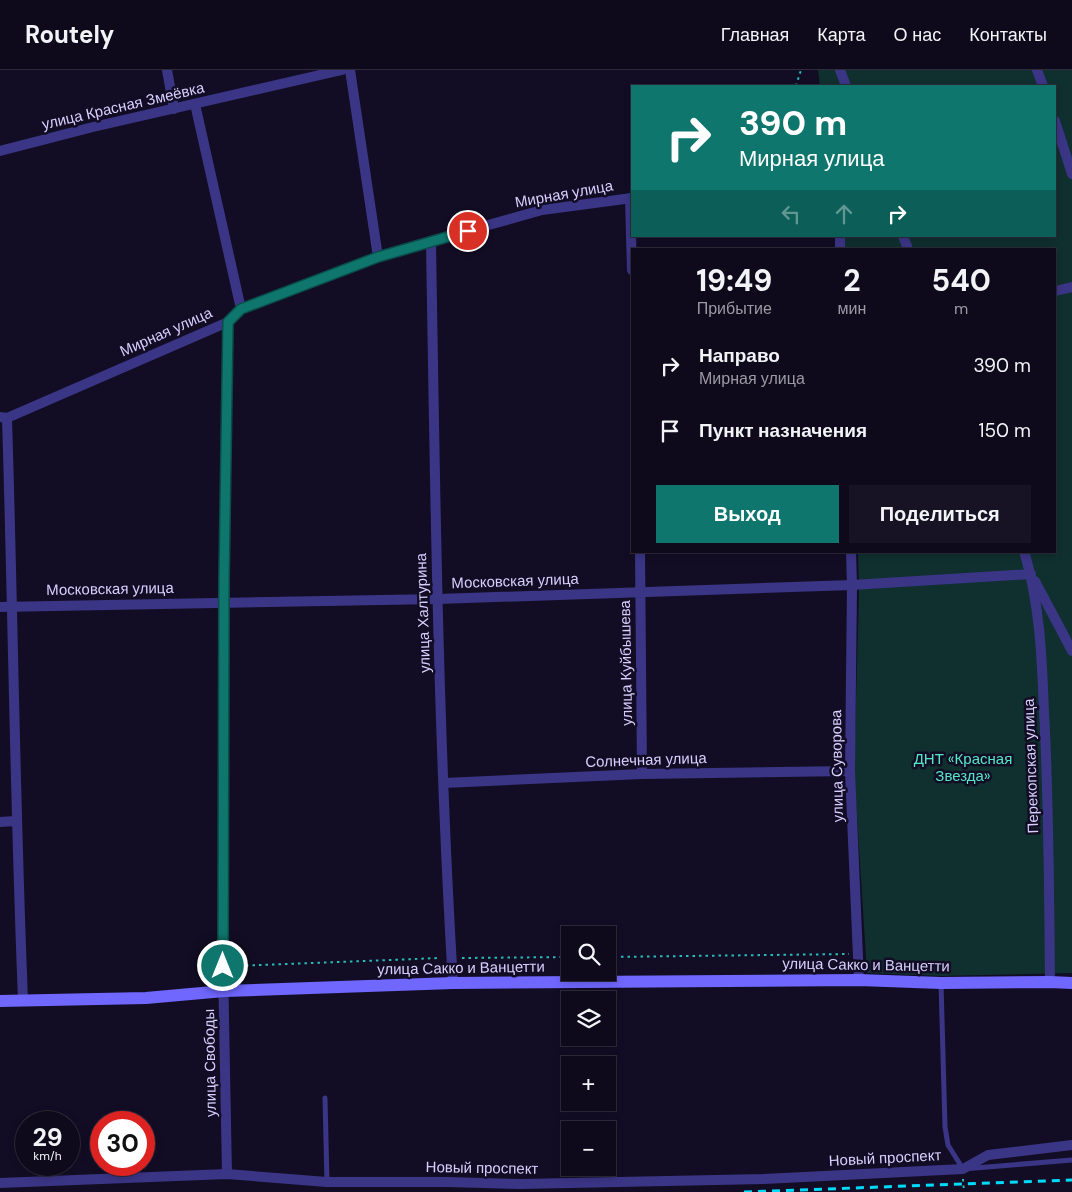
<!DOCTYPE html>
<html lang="ru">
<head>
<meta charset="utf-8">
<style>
	:root { --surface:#0e0a1b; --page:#171324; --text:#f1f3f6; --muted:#9b9aa3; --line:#2e2b3a; --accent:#0f766e }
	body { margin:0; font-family:"DM Sans",sans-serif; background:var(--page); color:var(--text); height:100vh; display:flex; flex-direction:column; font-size:19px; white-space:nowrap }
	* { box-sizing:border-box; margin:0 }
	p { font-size:16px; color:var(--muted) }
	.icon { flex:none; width:28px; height:28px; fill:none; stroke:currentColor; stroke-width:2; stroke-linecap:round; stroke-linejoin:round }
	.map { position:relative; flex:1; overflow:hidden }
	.panel { position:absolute; left:631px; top:178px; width:425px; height:305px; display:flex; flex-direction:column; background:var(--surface); border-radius:0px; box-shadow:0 2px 8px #0003,0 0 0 1px var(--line) }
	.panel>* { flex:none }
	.top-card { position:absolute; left:631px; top:15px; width:425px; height:152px; border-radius:0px; box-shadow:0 2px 8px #0003,0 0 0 1px var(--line); background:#0f766e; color:#fff; overflow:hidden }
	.controls { position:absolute; left:561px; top:856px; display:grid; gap:10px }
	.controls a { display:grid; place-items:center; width:55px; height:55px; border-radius:0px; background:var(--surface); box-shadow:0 2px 8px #0003,0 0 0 1px var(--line); font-size:25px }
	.speed { position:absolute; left:15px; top:1041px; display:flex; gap:10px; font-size:25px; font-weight:700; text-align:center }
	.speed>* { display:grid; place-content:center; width:65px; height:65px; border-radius:50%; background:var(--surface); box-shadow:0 2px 8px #0003,0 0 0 1px var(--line); line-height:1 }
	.speed small { font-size:12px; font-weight:400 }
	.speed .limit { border:8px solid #d22; background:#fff; color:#111 }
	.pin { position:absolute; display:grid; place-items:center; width:42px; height:42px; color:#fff; margin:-21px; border:2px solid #fff; border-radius:50%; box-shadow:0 1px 5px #0007 }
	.me { position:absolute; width:55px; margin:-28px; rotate:0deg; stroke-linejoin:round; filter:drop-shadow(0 0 4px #0008) }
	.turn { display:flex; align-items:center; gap:18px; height:105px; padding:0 25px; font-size:22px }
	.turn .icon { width:65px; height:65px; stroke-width:2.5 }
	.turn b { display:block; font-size:35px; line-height:42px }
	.lanes { display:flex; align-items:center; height:48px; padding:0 25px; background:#0003; justify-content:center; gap:25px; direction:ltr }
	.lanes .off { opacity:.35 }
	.eta { display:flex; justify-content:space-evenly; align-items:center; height:85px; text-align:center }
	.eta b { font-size:30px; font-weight:700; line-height:35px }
	.button { display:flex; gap:10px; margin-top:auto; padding:10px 25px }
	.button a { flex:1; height:58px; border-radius:0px; background:var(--accent); color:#fff; font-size:20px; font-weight:700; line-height:58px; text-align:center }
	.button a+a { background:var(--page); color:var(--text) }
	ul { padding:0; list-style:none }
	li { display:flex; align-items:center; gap:15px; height:65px; padding:0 25px }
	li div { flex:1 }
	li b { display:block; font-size:19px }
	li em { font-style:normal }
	header { display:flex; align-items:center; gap:30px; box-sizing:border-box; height:70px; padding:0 25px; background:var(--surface); border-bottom:1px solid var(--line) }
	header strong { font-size:24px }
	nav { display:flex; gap:28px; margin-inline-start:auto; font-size:18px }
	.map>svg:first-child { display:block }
</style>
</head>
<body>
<header>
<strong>Routely</strong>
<nav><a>Главная</a><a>Карта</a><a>О нас</a><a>Контакты</a></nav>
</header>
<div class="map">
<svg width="1072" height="1122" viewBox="0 0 1072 1122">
	<rect width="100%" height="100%" fill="#120d24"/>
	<!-- green -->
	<polygon fill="#102f2f" points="818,0 1072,0 1072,903 941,906 867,903 854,700 859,524 858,481 1055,481 1055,179 844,179 843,166 1055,166 1055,16 820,16"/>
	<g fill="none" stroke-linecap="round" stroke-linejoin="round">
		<!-- path -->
		<g stroke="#27bcb8" stroke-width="2" stroke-dasharray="2.5 4" stroke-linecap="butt">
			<polyline points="796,16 801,0"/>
			<polyline points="608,887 849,884"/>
			<polyline points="462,888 570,887"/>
			<polyline points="233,896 440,888"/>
			<polyline points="963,1109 964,1122"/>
		</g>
		<!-- service -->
		<g stroke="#3b3586" stroke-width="5">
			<polyline points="941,913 945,1057 948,1075 963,1099 1072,1090"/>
			<polyline points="325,1028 327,1112"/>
		</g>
		<!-- minor -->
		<g stroke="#3b3586" stroke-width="10">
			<polyline points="167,0 174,39"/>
			<polyline points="350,0 378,187"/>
			<polyline points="840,0 846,16"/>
			<polyline points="1037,0 1043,16"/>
			<polyline points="195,34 241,239"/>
			<polyline points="1055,51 1072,104"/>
			<polyline points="0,81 93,57 342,0"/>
			<polyline points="630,128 632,200"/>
			<polyline points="840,166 840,179"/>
			<polyline points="903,166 908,179"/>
			<path d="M 431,171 C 435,418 438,666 453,913"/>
			<polyline points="1055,221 1072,217"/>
			<polyline points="0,347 7,348 228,252 241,239 378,187 431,171 542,140 632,128"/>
			<path d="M 7,348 C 13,542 15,736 23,930"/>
			<polyline points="640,481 642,704"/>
			<polyline points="851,481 852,515 850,701 859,910"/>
			<path d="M 1024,481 C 1040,534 1042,588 1044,642 C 1049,732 1049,822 1050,912"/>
			<polyline points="1035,511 1072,581"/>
			<polyline points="0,537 438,529 852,515 1031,504"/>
			<polyline points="444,713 642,704 850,701"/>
			<polyline points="0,752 16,751"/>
			<polyline points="227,1104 223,896 224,531 228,252"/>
			<polyline points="0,1113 227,1104 327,1112 447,1112 521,1114 764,1109 963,1099 988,1085 1072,1075"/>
		</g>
		<!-- secondary -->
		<polyline stroke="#7067ff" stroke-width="12" points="0,931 146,928 224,921 453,913 859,910 941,913 1050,912 1072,913"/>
		<!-- rail -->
		<polyline stroke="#00dafb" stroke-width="3" stroke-dasharray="8 6" stroke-linecap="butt" points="744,1122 1072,1110"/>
	</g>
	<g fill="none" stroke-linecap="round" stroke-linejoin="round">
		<!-- route casing -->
		<g stroke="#0a4d48" stroke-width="12">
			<polyline id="route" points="223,896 224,511 228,252 241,239 378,187 468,161"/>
		</g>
		<!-- route -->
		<use href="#route" stroke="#0f766e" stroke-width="9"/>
	</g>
	<g text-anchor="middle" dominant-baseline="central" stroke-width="5" stroke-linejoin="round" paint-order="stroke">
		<!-- street labels -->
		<g font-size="15" fill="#d7d0ff" stroke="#120d24">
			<text transform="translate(123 36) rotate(-13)">улица Красная Змеёвка</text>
			<text transform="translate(564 124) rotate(-10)">Мирная улица</text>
			<text transform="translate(166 262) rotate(-24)">Мирная улица</text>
			<text transform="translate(515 511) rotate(-2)">Московская улица</text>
			<text transform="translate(110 519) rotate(-1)">Московская улица</text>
			<text transform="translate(423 543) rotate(-92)">улица Халтурина</text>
			<text transform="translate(626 593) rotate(-91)">улица Куйбышева</text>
			<text transform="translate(646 690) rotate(-2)">Солнечная улица</text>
			<text transform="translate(837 696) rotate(-91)">улица Суворова</text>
			<text transform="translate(1031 696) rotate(-92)">Перекопская улица</text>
			<text transform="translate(866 895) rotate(1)">улица Сакко и Ванцетти</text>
			<text transform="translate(461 898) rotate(-1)">улица Сакко и Ванцетти</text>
			<text transform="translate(210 993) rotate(-91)">улица Свободы</text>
			<text transform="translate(885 1088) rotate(-3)">Новый проспект</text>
			<text transform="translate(482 1098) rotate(1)">Новый проспект</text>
		</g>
		<!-- park labels -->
		<g font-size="15" fill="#55e6c7" stroke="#120d24">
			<text x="963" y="689">ДНТ «Красная<tspan x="963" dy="17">Звезда»</tspan></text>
		</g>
	</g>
</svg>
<div class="controls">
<a><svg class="icon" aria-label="search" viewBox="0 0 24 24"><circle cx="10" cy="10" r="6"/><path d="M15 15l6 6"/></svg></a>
<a><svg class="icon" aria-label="layers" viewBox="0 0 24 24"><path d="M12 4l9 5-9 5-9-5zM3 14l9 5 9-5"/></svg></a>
<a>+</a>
<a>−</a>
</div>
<div class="speed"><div>29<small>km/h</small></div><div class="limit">30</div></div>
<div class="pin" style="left:468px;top:161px;background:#d93025"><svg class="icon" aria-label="arrive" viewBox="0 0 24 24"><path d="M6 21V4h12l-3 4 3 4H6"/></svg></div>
<svg class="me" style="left:223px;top:896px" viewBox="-20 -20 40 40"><circle r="17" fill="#0f766e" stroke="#fff" stroke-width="3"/><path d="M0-11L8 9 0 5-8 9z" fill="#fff"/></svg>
<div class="top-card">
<div class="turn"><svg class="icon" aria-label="right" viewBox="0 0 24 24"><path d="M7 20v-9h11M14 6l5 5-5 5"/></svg><div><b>390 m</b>Мирная улица</div></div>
<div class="lanes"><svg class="icon off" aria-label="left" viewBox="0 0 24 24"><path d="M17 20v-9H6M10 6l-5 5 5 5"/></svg><svg class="icon off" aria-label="ahead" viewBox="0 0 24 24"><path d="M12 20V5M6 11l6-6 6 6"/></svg><svg class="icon" aria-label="right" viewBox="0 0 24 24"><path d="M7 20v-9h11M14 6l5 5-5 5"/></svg></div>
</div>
<section class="panel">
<div class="eta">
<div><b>19:49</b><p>Прибытие</p></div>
<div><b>2</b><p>мин</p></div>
<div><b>540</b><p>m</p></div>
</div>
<ul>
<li><svg class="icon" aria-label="right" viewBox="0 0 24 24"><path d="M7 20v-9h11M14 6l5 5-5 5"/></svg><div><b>Направо</b><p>Мирная улица</p></div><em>390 m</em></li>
<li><svg class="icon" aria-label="arrive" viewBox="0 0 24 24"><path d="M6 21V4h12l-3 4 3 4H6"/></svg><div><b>Пункт назначения</b></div><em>150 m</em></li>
</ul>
<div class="button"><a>Выход</a><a>Поделиться</a></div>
</section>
</div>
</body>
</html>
